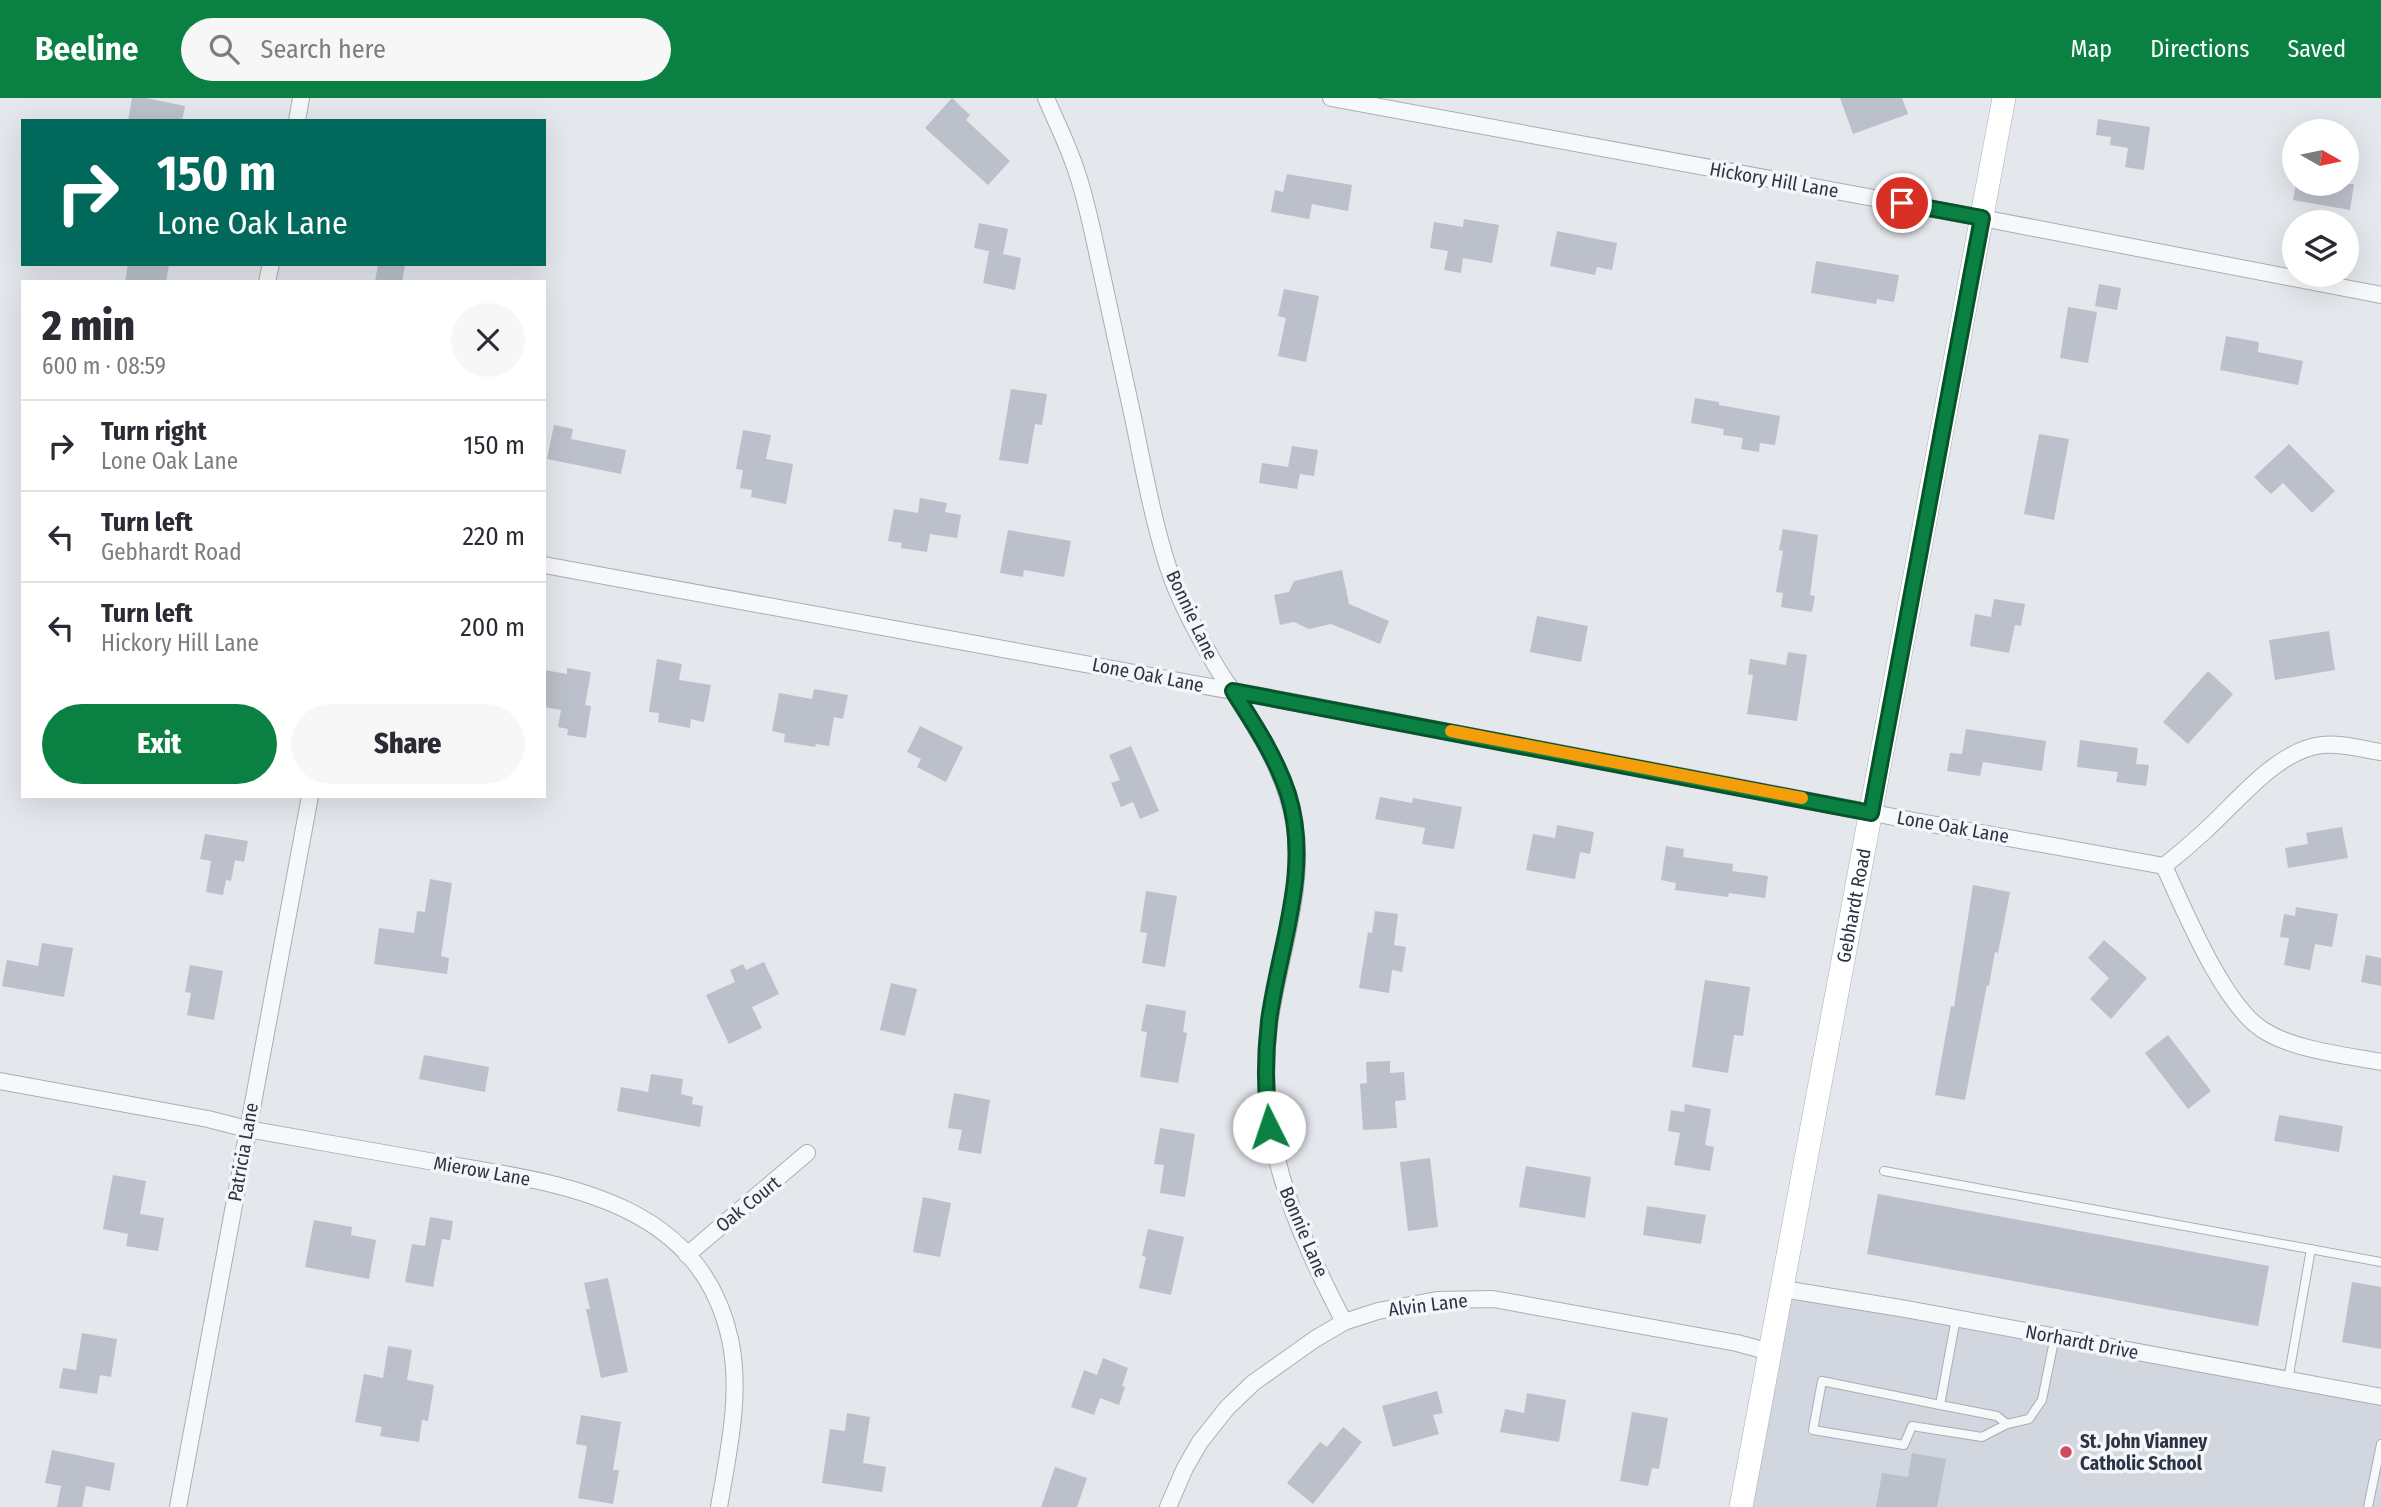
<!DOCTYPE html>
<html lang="en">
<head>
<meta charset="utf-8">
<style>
	:root { --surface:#fff; --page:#f7f7f7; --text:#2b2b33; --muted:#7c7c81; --line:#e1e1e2; --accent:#0b8043 }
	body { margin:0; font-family:"Fira Sans Condensed",sans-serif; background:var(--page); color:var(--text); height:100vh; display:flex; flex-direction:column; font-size:26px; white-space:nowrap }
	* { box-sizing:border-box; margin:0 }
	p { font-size:23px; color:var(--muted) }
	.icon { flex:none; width:38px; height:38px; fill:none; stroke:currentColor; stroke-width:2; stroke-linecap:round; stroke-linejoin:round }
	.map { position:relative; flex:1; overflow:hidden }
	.drawer { position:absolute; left:21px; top:182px; width:525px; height:518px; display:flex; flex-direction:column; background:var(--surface); border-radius:0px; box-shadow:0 7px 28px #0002 }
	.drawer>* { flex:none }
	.guide { position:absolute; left:21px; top:21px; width:525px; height:147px; border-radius:0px; box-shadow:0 7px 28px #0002; background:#00695c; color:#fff; overflow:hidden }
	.needle { width:46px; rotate:99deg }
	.buttons { position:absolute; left:2282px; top:21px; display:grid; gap:14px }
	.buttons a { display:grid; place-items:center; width:77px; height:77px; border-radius:50%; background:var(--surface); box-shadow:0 7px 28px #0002; font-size:35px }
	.pin { position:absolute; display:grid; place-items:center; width:60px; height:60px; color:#fff; margin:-30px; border:4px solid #fff; border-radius:50%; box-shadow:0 2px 7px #0007 }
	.me { position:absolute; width:77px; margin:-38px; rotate:356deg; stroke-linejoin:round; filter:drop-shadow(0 0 5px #0008) }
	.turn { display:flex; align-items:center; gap:24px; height:147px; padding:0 21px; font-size:32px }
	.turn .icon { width:91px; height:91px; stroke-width:2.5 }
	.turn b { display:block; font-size:49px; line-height:60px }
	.round { display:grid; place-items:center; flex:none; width:74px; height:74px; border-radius:37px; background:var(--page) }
	.summary { display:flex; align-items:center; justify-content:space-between; height:119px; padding:0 21px }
	h1 { font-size:42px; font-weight:800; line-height:52px }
	.cta { display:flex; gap:14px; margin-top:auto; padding:14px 21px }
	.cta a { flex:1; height:80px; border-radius:42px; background:var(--accent); color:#fff; font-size:28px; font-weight:800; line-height:80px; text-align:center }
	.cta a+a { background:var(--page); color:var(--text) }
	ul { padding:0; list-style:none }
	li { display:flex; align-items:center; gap:21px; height:91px; padding:0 21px; border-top:2px solid var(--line) }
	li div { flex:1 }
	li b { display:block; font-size:26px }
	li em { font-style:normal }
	header { display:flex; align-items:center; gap:42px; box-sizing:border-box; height:98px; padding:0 35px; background:var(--accent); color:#fff }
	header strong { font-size:33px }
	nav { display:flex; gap:38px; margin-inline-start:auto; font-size:24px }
	.search { width:490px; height:63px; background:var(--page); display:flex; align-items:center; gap:18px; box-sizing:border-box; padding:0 24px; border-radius:38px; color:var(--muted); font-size:26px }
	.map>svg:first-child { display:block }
</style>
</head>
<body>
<header>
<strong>Beeline</strong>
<div class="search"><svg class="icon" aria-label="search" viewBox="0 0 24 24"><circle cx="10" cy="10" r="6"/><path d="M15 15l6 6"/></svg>Search here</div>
<nav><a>Map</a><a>Directions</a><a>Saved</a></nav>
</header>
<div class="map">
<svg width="2381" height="1409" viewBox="0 0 2381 1409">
	<rect width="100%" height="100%" fill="#e4e7ec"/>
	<!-- built -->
	<polygon fill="#d2d6de" points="1783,1191 2381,1299 2381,1409 1741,1409"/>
	<!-- building -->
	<g fill="#bbc0ca">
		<polygon points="132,0 146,0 185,8 182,23 128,23"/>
		<polygon points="952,0 970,17 966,22 1010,63 988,87 925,30"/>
		<polygon points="1840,0 1902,0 1908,16 1853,36"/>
		<polygon points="2098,21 2150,29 2144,72 2125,69 2128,50 2110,47 2111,39 2096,37"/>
		<polygon points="1287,76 1352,87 1348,113 1312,106 1309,121 1271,114 1275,92 1283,94"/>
		<polygon points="2296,86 2354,86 2350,112 2293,102"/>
		<polygon points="1464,121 1499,127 1492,165 1463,160 1461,175 1444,172 1448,153 1430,150 1434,124 1463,129"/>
		<polygon points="979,125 1008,131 1003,156 974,150"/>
		<polygon points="1557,133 1617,145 1612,172 1597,169 1595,177 1550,168"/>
		<polygon points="989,153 1021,160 1015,192 983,185"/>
		<polygon points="1816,163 1899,177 1894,204 1877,201 1876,206 1811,195"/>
		<polygon points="128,166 169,166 166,184 125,184"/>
		<polygon points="378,166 405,166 402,184 375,184"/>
		<polygon points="2099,186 2121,190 2117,212 2095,208"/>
		<polygon points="1284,191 1319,198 1306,264 1278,258 1286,220 1278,218"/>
		<polygon points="2068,209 2097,214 2088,265 2060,260"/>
		<polygon points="2226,238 2259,244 2258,254 2303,263 2298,287 2220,272"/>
		<polygon points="1011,291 1047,296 1042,327 1035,326 1028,366 999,362"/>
		<polygon points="1695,300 1719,304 1719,307 1780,318 1775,347 1760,345 1759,354 1741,351 1743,340 1723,337 1724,331 1691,325"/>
		<polygon points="554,327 573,331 571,341 626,352 621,376 547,361"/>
		<polygon points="743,332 771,337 766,361 793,366 786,406 751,399 752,392 740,390 743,372 736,371"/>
		<polygon points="2039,336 2069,341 2054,422 2024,416"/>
		<polygon points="2289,346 2335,393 2312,415 2283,385 2271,396 2254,379"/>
		<polygon points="1292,348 1318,352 1314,378 1300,376 1297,391 1259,385 1262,365 1288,369"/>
		<polygon points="920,400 947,405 945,414 961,417 957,440 930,436 927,454 901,450 902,445 888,443 894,411 918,415"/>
		<polygon points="1783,431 1818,437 1810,497 1815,498 1812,514 1781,509 1783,495 1776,494 1783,453 1779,452"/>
		<polygon points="1008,432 1071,443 1064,479 1024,472 1023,479 1000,475"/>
		<polygon points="1342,472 1349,506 1389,523 1380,546 1331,526 1309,531 1294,524 1280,527 1274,497 1289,494 1294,483"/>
		<polygon points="1994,501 2025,506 2021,528 2015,527 2009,555 1970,548 1975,516 1991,519"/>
		<polygon points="1537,518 1588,528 1581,564 1530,554"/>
		<polygon points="2329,533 2335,572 2275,582 2269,542"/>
		<polygon points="1788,554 1807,557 1797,623 1747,616 1753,577 1748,576 1750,561 1786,567"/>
		<polygon points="657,561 682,566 679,582 711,587 704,624 691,621 690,630 658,624 659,615 649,614"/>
		<polygon points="567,570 591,574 585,607 591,608 586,640 567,637 568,631 558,629 561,612 544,609 544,572 567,576"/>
		<polygon points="2208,573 2233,596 2188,646 2163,624"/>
		<polygon points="814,591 848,597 843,621 834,619 829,648 816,646 815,649 784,644 785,636 772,633 779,595 812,601"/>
		<polygon points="920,628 963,649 946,684 917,669 921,661 907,654"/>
		<polygon points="1966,631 2046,643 2042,673 1983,664 1980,678 1947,673 1950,655 1962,656"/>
		<polygon points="2080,642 2138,650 2136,666 2149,667 2146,688 2116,684 2118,674 2077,669"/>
		<polygon points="1131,648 1159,713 1140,721 1133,704 1121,709 1111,685 1120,682 1109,657"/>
		<polygon points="1380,699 1412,705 1413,700 1462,709 1454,751 1422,746 1425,730 1375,721"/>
		<polygon points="1557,727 1594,734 1590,756 1580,754 1575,781 1526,772 1533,736 1555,740"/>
		<polygon points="2342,729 2348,760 2288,770 2285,750 2308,746 2306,735"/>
		<polygon points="205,736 248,743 244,764 235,762 231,783 226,782 223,797 206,794 211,763 200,761"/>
		<polygon points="1666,748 1684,751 1683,759 1733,766 1732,773 1768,778 1765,800 1729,795 1728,799 1675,792 1676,785 1661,782"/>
		<polygon points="430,781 452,785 441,858 449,860 447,876 374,866 379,830 414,835 417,813 425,814"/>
		<polygon points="1973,787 2010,794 1998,855 1995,854 1989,888 1987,887 1965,1002 1935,997 1951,908 1954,909"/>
		<polygon points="1146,793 1177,798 1165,869 1142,865 1147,835 1140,834"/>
		<polygon points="2296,809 2338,816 2332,849 2315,846 2310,872 2284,867 2289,840 2280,839 2284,816 2295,818"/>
		<polygon points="1375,813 1398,816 1394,847 1406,849 1402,874 1392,872 1389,895 1359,890 1368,834 1372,835"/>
		<polygon points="2104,842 2147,880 2111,921 2090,901 2109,880 2088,860"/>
		<polygon points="42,845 73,850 64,899 2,888 7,862 38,868"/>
		<polygon points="2366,857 2381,860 2381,888 2361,884"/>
		<polygon points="764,864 779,896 752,909 762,930 729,946 706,897 735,884 730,872 743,866 746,872"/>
		<polygon points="190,867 223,873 214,922 187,917 191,895 185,894"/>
		<polygon points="1705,882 1750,889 1743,938 1734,937 1728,975 1692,969"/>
		<polygon points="891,885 917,891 905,938 880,932"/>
		<polygon points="1146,906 1186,913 1183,934 1187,935 1178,985 1140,979 1147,934 1141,933"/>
		<polygon points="2168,937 2211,993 2188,1011 2145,955"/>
		<polygon points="424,957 489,969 485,994 419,981"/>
		<polygon points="1390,963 1390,975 1404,974 1406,1002 1395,1003 1397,1030 1363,1032 1360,986 1367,985 1366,964"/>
		<polygon points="651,976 683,981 681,996 693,999 692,1006 703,1008 700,1029 617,1013 621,989 648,994"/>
		<polygon points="954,995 990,1002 981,1056 958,1052 962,1032 948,1030"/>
		<polygon points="1685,1006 1711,1011 1705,1047 1714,1049 1710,1073 1674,1067 1680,1035 1668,1033 1671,1012 1684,1014"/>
		<polygon points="2279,1017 2343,1028 2339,1054 2274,1043"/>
		<polygon points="1160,1030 1195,1036 1185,1099 1160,1095 1164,1067 1154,1066"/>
		<polygon points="1430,1060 1438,1129 1408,1133 1400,1064"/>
		<polygon points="1526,1068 1591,1079 1585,1120 1519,1109"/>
		<polygon points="113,1077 146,1083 140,1116 164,1120 158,1153 126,1148 128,1136 103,1131"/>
		<polygon points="1878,1096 2269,1168 2258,1228 1867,1156"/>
		<polygon points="923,1099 951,1105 940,1159 913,1154"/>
		<polygon points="1647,1108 1706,1117 1701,1146 1643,1137"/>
		<polygon points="430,1119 453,1123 450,1142 442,1141 433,1189 405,1184 412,1146 425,1148"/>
		<polygon points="314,1122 352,1129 351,1137 376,1142 369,1181 305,1169"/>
		<polygon points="1148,1131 1184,1139 1171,1197 1139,1190 1146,1159 1142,1158"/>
		<polygon points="608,1180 628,1274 601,1280 586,1211 590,1211 584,1185"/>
		<polygon points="2352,1184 2381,1189 2381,1251 2342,1244"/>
		<polygon points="82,1235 117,1241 111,1279 100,1277 97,1296 59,1290 63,1270 76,1272"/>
		<polygon points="388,1248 412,1252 407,1282 434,1287 428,1323 422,1322 419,1344 380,1338 382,1329 355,1324 364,1276 383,1280"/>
		<polygon points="1103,1260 1128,1270 1122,1288 1125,1289 1119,1307 1100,1300 1094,1317 1071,1309 1084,1272 1097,1277"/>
		<polygon points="1437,1293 1443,1315 1433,1317 1439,1336 1393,1349 1382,1308"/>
		<polygon points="1527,1295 1566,1302 1559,1344 1500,1334 1505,1311 1524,1315"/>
		<polygon points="1632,1314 1668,1320 1659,1371 1652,1370 1648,1388 1620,1383"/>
		<polygon points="847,1315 870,1319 863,1365 886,1369 882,1394 822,1385 830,1331 845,1333"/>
		<polygon points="581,1317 621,1324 613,1372 619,1372 613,1406 578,1400 587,1348 576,1346"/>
		<polygon points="1343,1329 1362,1344 1313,1406 1287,1385 1320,1344 1327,1349"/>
		<polygon points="52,1352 115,1365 110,1393 86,1388 82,1409 57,1409 61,1388 45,1385"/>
		<polygon points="1912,1355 1946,1361 1937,1409 1876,1409 1882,1375 1908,1379"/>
		<polygon points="1055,1369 1087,1380 1077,1409 1041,1409"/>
	</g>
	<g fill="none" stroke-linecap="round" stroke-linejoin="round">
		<!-- lane casing -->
		<g stroke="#a9aeb7" stroke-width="10">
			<g id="lane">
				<polyline points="1884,1073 2381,1164"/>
				<polyline points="1956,1220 1940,1307 1822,1283 1813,1332 1904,1347 1912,1328 1982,1339 2007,1326 2029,1321 2042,1302 2055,1238"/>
				<polyline points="2288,1282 2311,1151"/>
				<polyline points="1940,1307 1997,1318 2007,1326"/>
				<polyline points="2368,1409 2381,1346"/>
			</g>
		</g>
		<!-- street casing -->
		<g stroke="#a9aeb7" stroke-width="18">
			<g id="street">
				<path d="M 1046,0 C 1057,26 1070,51 1078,78 C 1088,108 1094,141 1101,172 C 1112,223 1123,273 1134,324 C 1144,373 1153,422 1168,469 C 1179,503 1198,537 1216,568 C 1221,577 1228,586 1234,595 C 1260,634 1285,676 1294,723 C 1306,789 1279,857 1270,921 C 1253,1035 1293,1125 1344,1224"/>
				<polyline points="1331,0 1982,120 2381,197"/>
				<polyline points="297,23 301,0"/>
				<polyline points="267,184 271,166"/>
				<polyline points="544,467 1298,605 1920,724 2164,768"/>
				<path d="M 2164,768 C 2184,811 2223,907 2263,932 C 2294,952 2344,957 2381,964"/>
				<path d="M 2164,768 C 2178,757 2192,745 2205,733 C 2237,704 2277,652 2322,647 C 2341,645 2362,651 2381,654"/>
				<path d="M 0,983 L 208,1021 L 247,1031 C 311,1042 376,1054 440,1065 C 557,1085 699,1100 730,1241 C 742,1296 728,1355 719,1409"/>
				<polyline points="687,1157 807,1055"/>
				<polyline points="1783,1191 1906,1211 2381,1299"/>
				<polyline points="178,1409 310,698"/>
				<polyline points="1168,1409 1185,1370 1200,1344 1227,1310 1253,1285 1315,1241 1344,1224 1378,1213 1437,1202 1493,1201 1737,1245 1770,1254"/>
			</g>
		</g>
		<!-- secondary casing -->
		<g stroke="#a9aeb7" stroke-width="24">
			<g id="secondary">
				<path id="s1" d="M 1741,1409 L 2004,0"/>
			</g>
		</g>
		<!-- lane -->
		<use href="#lane" stroke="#f7f8fa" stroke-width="8"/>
		<!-- street -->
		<use href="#street" stroke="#f7f8fa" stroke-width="16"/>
		<!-- secondary -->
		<use href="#secondary" stroke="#fff" stroke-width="23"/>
	</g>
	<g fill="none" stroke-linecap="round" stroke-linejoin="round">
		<!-- route casing -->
		<g stroke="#07532c" stroke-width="18">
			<path id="route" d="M 1269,1029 C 1265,994 1265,958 1269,923 C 1279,848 1312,772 1288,696 C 1276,659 1254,626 1233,593 L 1871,715 L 1982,120 L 1902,105"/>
		</g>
		<!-- route -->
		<use href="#route" stroke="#0b8043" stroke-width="12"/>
		<!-- slow -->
		<polyline stroke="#f59e0b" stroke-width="12" points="1451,633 1802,700"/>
	</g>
	<!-- markers -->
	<circle fill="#d1495b" stroke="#f4f6f9" stroke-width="2.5" cx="2066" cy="1354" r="7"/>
	<g text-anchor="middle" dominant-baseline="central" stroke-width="7" stroke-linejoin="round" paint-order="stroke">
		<!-- street labels -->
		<g font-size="19" fill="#2b3445" stroke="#f4f6f9">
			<text transform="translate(1774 82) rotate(10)">Hickory Hill Lane</text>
			<text transform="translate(1192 517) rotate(65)">Bonnie Lane</text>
			<text transform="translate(1148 577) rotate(11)">Lone Oak Lane</text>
			<text transform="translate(1953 729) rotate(10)">Lone Oak Lane</text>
			<text stroke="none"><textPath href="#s1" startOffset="612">Gebhardt Road</textPath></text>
			<text transform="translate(243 1054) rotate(-80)">Patricia Lane</text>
			<text transform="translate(482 1073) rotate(10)">Mierow Lane</text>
			<text transform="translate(748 1106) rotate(-39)">Oak Court</text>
			<text transform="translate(1304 1134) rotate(67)">Bonnie Lane</text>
			<text transform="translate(1428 1207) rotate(-7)">Alvin Lane</text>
			<text transform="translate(2082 1244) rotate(11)">Norhardt Drive</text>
		</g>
		<!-- poi labels -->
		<g font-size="19" font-weight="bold" fill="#2b3445" stroke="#f4f6f9" text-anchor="start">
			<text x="2080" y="1343">St. John Vianney<tspan x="2080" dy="22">Catholic School</tspan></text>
		</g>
	</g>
</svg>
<div class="buttons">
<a><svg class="needle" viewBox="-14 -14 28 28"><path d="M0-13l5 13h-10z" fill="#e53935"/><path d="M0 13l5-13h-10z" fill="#7c7c81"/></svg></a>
<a><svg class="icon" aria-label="layers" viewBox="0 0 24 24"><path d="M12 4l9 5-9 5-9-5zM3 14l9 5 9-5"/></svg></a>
</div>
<div class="pin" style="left:1902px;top:105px;background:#d93025"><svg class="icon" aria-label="arrive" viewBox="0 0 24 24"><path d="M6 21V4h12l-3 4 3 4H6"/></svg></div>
<svg class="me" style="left:1269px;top:1029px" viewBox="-20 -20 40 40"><circle r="19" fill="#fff"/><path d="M0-13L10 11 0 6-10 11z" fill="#0b8043"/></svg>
<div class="guide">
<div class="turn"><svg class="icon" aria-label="right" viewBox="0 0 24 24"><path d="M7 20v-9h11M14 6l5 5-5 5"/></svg><div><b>150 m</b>Lone Oak Lane</div></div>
</div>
<section class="drawer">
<div class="summary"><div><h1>2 min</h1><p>600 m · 08:59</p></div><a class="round"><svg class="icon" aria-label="close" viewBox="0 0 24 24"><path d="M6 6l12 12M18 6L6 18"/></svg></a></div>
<ul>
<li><svg class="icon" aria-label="right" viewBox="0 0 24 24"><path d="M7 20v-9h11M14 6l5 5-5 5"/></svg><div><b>Turn right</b><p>Lone Oak Lane</p></div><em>150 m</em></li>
<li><svg class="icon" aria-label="left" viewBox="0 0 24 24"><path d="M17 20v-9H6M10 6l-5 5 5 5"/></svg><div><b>Turn left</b><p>Gebhardt Road</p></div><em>220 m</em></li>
<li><svg class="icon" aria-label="left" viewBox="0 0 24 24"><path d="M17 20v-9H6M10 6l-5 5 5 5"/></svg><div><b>Turn left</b><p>Hickory Hill Lane</p></div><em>200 m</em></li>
</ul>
<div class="cta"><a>Exit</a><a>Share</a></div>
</section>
</div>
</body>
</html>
